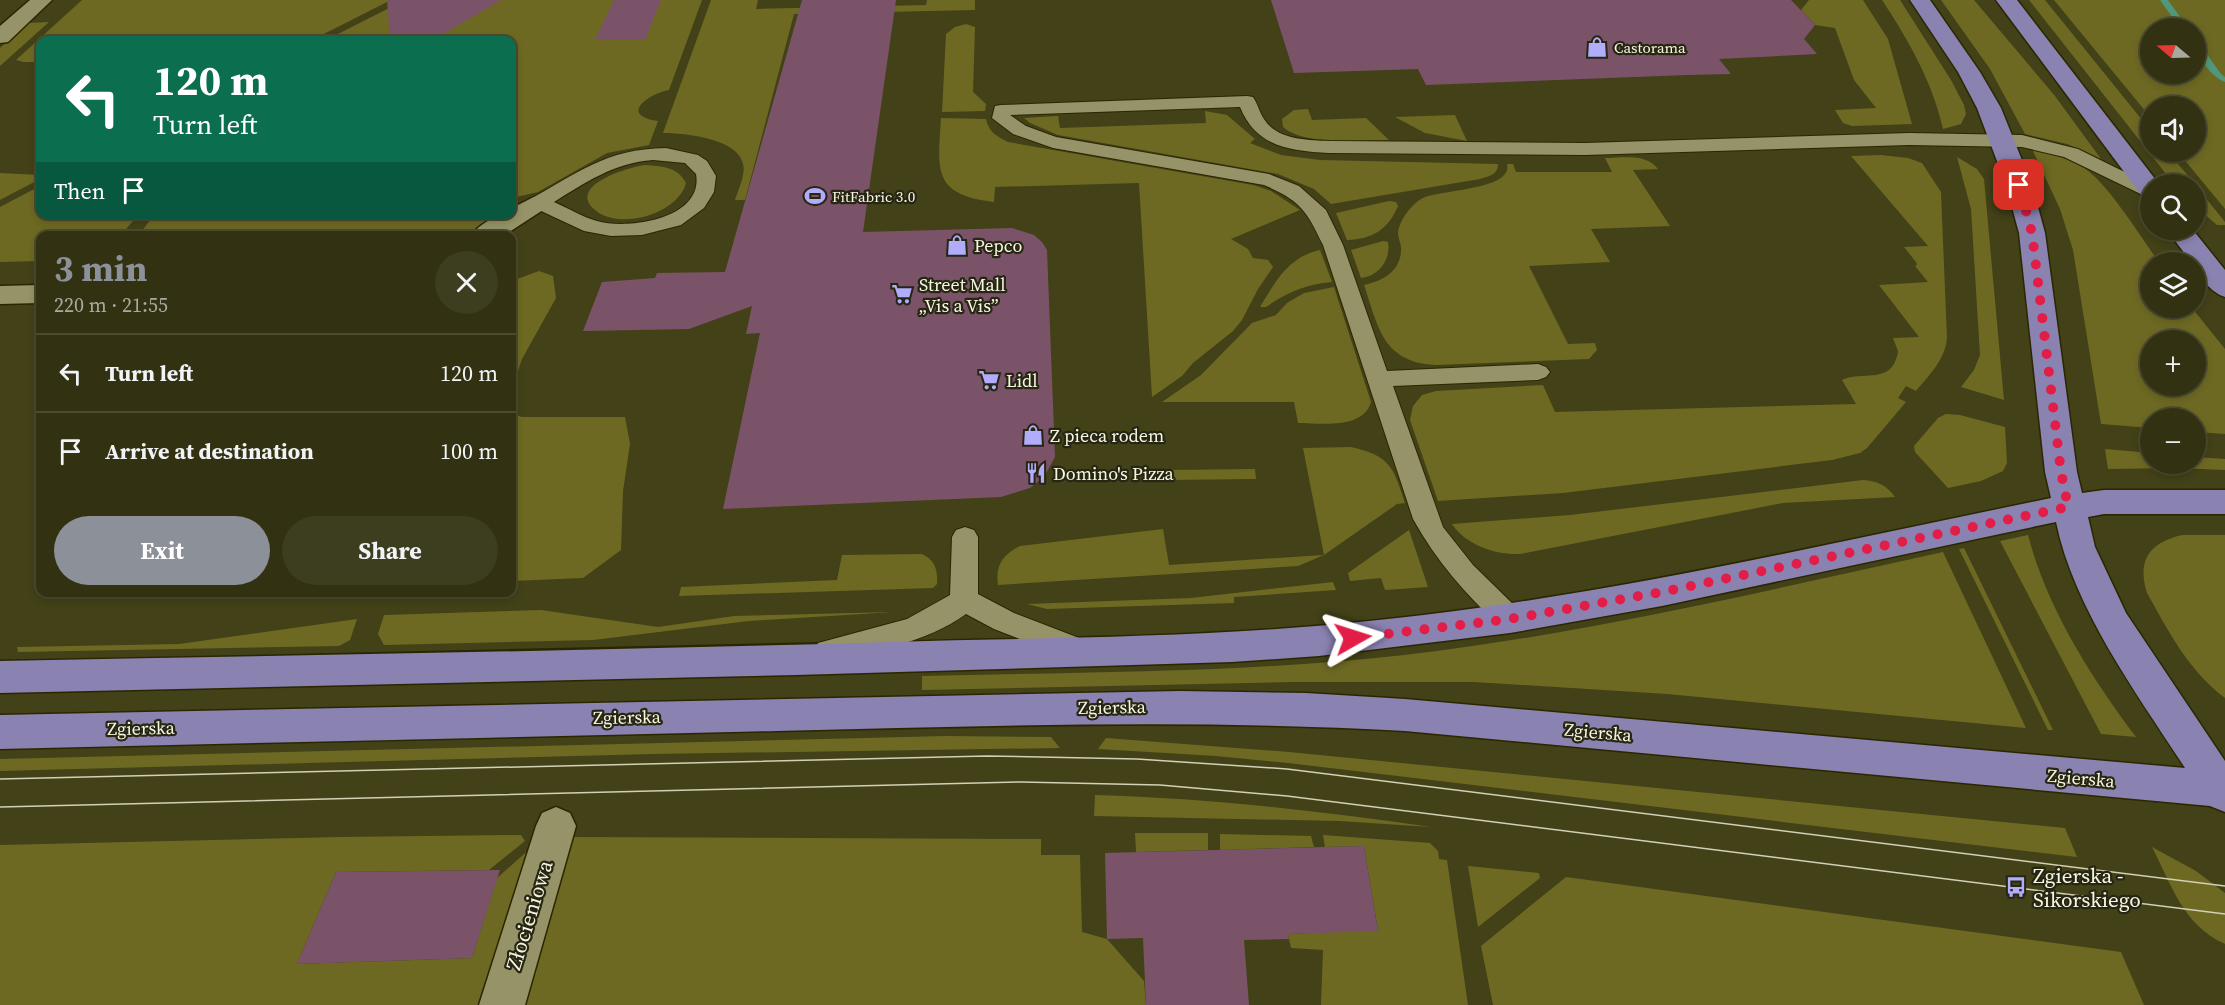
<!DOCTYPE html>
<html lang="en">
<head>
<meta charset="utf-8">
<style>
	:root { --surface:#323111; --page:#3d3d1f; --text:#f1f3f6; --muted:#a8a99f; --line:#4d4c31; --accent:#8c9099 }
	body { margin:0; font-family:"Source Serif 4",serif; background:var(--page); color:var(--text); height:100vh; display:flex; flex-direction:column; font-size:22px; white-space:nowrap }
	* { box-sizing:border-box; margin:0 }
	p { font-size:20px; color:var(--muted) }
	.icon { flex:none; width:33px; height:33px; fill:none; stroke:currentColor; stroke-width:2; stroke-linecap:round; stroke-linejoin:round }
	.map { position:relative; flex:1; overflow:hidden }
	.panel { position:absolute; left:36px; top:231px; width:480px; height:366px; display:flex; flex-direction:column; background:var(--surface); border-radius:12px; box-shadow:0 3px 9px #0003,0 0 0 2px var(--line) }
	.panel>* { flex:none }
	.top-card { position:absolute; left:36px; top:36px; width:480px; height:183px; border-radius:12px; box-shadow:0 3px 9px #0003,0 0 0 2px var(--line); background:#0b6e4f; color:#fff; overflow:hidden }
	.needle { width:39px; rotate:289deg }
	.tools { position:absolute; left:2140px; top:18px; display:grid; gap:12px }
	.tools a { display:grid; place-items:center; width:66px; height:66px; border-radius:50%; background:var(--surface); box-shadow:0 3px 9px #0003,0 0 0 2px var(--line); font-size:30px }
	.pin { position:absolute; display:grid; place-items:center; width:51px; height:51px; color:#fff; margin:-26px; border-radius:12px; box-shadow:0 3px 9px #0006 }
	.me { position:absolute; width:66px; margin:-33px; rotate:84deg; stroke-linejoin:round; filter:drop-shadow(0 0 4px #0008) }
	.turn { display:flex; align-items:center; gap:21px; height:126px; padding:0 18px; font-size:27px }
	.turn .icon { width:78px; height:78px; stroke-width:2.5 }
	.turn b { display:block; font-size:42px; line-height:51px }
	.then { display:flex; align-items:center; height:57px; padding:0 18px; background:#0003; gap:12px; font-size:22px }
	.round { display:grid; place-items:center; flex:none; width:63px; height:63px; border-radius:32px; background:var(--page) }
	.summary { display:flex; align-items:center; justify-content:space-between; height:102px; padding:0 18px }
	h1 { font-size:36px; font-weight:700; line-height:45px; color:var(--accent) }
	.primary-button { display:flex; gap:12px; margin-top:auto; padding:12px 18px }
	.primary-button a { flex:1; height:69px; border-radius:36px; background:var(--accent); color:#fff; font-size:24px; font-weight:700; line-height:69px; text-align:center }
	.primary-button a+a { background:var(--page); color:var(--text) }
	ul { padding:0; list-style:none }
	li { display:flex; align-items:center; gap:18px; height:78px; padding:0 18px; border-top:2px solid var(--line) }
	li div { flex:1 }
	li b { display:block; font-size:22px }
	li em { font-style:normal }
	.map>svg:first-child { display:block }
</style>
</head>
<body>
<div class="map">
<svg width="2225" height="1005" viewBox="0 0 2225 1005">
	<rect width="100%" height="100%" fill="#434117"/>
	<!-- green -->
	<g fill="#6d6923" fill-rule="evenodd">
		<polygon points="82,0 391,0 312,40 40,40 40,62 23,62 16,60"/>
		<path d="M 405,0 L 702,0 L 669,90 C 647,94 619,116 658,121 L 649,145 L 607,153 L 538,192 L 512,198 L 512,40 L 326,40 Z"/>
		<path d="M 711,0 L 758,0 L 756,9 L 926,5 L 927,0 L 975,0 L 975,10 L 794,14 L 745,200 L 735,200 C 738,190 746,174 743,164 C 738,138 683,133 663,133 Z"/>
		<polygon points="1809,0 1863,0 1888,39 1912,124 1852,126 1843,123 1835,110 1876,108 1854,80 1835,28 1815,25 1801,10"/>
		<path d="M 1882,0 L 1900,0 L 1951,80 L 1964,105 L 1966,114 L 1961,124 L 1943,129 C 1932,81 1909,41 1882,0 Z"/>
		<polygon points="1941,0 1974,0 2055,96 2101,159 2067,144 2025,134 1990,69"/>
		<polygon points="2029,0 2045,0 2151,131 2151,152 2168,152 2195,184 2174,184"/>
		<path d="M 2054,0 L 2225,0 L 2225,209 L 2178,152 L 2196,152 L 2196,106 L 2151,106 L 2151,118 ZM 2151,28 L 2196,28 L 2196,74 L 2151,74 Z"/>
		<polygon points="49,22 0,66 0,48 28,23"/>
		<polygon points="966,24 975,27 973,92 986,104 985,111 942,112 946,34 955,27"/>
		<path d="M 1308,109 L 1312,120 L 1366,118 L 1389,140 C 1362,140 1304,146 1283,127 L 1282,119 L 1294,110 Z"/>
		<path d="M 1205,111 L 1227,115 L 1255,139 L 1250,143 L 1281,155 L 1320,160 L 1498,164 C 1498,175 1489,176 1480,179 L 1331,204 L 1314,189 L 1278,174 L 1058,135 L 1030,123 L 1024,118 L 1058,116 L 1060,128 L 1206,123 Z"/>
		<polygon points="1455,115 1467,141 1425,133 1395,117"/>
		<path d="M 941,118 L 986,119 C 989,132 996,136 1008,142 L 1253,185 L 1271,191 L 1300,210 L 1231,239 L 1248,249 L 1253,258 L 1268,260 L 1273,267 L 1258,289 L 1242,320 L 1233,331 L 1193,363 L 1182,376 L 1152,397 L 1139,183 L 995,187 L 994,202 C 931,195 938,169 941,118 Z"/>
		<path d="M 2032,149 C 2050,153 2068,158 2084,168 C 2108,183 2141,238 2159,262 L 2151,262 L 2151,308 L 2192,308 L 2225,349 L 2225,434 L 2196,432 L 2196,418 L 2151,418 L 2151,428 L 2101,424 L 2073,250 L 2060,209 ZM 2151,340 L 2196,340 L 2196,386 L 2151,386 Z"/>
		<path d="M 1881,155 L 1908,158 L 1922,163 L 1941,192 L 1947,338 C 1945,360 1930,374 1916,391 L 1906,386 L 1898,398 L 1906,402 L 1867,448 L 1860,453 L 1832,460 L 1563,493 L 1438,501 L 1410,420 L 1413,406 L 1422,395 L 1436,391 L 1543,385 L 1555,412 L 1856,404 L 1842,380 C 1863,370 1893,386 1898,351 L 1893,338 L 1919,337 L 1879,285 L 1928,282 L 1915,266 L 1917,265 L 1916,262 L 1904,247 L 1928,246 L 1851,156 Z"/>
		<polygon points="1957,157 1977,169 1984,179 2004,400 1961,387 1974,370 1980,355 1971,209"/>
		<path d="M 1605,158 C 1623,158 1646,153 1658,169 L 1633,170 L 1670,226 L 1591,229 L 1610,262 L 1529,266 L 1568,344 L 1595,343 L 1597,350 L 1589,359 L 1435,365 C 1382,362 1378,326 1364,285 C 1382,281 1400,272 1401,251 C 1402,245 1398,239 1398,233 C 1399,221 1411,205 1421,199 C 1438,189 1513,191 1507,164 L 1513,164 L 1516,172 L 1612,172 Z"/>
		<path d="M 645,165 C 662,166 678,167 686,183 C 678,214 619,231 595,210 C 566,185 630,167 645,165 Z"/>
		<polygon points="0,173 40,175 40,179 0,200"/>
		<polygon points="40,186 40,214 138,215 121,235 40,236 40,261 0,262 0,207"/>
		<polygon points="2196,186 2225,222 2225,225 2217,225 2196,207"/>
		<path d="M 1389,201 L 1396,202 L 1398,206 C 1388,230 1372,239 1347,240 L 1336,213 Z"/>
		<polygon points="154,215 494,215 488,222 464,235 138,236"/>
		<path d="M 1383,241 L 1388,242 C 1391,260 1379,276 1361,278 L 1351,250 Z"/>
		<path d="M 1320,250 L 1332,282 C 1306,284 1288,292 1266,307 L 1260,307 C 1276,281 1288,257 1320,250 Z"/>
		<polygon points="539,271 553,276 556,298 522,359 512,389 512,291 517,279"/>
		<path d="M 1334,287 L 1371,402 C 1363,430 1321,423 1298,423 L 1294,402 L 1162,402 L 1201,375 L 1252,323 L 1276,315 L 1287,303 L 1304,293 Z"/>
		<polygon points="512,414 522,417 625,417 630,444 623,491 621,550 583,578 512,581"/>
		<polygon points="1946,414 1960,415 2005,427 2007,463 2003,471 1981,481 1948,488 1915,452 1914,446 1938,418"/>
		<path d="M 1351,447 C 1391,456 1393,467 1405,503 L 1397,504 L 1324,555 L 1298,566 L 998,585 C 995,565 1003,555 1020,546 L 1163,529 L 1169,565 L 1324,555 L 1303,448 Z"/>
		<polygon points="2105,449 2151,453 2151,464 2196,464 2196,457 2225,459 2225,470 2175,468 2108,469"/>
		<polygon points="1255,469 1256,479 1167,480 1167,470"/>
		<path d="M 1863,480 C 1878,481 1886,485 1895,497 L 1783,503 L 1520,554 C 1495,555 1466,545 1452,524 L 1570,515 Z"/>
		<polygon points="1409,530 1428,587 1385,590 1381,578 1350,581 1348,573"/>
		<path d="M 2028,535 C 2047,608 2091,677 2136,737 L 2101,734 L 2000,541 Z"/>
		<path d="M 2182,535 L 2225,535 L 2225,698 C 2188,670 2169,632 2147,593 C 2137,560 2149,543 2182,535 Z"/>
		<polygon points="1964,548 2053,730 2048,730 1959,549"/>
		<path d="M 1943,552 L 2026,728 L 1667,694 L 1474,682 L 1292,682 L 922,690 L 922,676 C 1082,672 1244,673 1404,655 C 1586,634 1764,591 1943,552 Z"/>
		<path d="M 922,554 C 935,560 938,570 937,584 L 933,588 L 679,596 L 681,587 L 837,580 L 842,555 Z"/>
		<polygon points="1333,582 1336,590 1234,597 1234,603 1047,609 1027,604 1191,598"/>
		<polygon points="71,593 71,592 311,593 72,596"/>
		<polygon points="541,610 658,627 734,616 894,612 749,621 593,640 384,645 378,634 384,615"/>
		<polygon points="357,619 350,640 339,646 18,652 17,647 179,644"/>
		<polygon points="946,736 1051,737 1060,748 652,754 0,771 0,759"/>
		<polygon points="1106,738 1289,752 2065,828 2077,857 1288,763 1216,756 1098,749"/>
		<path d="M 1095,795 C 1208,798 1319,811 1431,827 L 1339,821 L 1094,816 Z"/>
		<polygon points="1135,833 1208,833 1208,850 1136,852"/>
		<polygon points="1220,834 1311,836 1314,847 1220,850"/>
		<polygon points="521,835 525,841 489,870 336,872 297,964 472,958 497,878 532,847 489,1005 0,1005 0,845 340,837"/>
		<polygon points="1323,835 1430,843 1438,851 1439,859 1447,860 1468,1005 1321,1005 1323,950 1291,948 1288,934 1378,930 1364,846 1325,847"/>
		<polygon points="570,837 1041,839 1041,855 1080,855 1082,932 1107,939 1144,981 1146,1005 521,1005"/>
		<path d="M 2152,847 L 2196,871 L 2225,893 L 2225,944 C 2183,925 2172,886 2152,847 Z"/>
		<polygon points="1468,866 1539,873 1540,878 1478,927"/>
		<polygon points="1566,877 2121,952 2144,1005 1493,1005 1481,946"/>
	</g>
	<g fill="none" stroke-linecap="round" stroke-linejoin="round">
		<!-- stream -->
		<g fill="#50987c" fill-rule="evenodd">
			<polygon points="2160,0 2168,0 2188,28 2180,28"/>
			<path d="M 2196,43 L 2199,43 L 2221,74 L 2225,77 L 2225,82 C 2212,77 2196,57 2196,43 Z"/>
		</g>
	</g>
	<!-- building -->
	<g fill="#7b5369">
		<polygon points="387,0 501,0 433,40 390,40"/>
		<polygon points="614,0 661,0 645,40 595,40"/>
		<polygon points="802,0 896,0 863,232 1012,228 1034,235 1042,242 1047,250 1055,457 1044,477 1030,488 1001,497 723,509 760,333 746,334 752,306 689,329 583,331 602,282 655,278 657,273 725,272"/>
		<polygon points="1271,0 1791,0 1815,25 1804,39 1817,54 1719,59 1731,74 1687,75 1426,85 1418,69 1294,73"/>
		<polygon points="1364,846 1378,931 1288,934 1289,939 1244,940 1249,1005 1146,1005 1143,938 1107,939 1105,853"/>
		<polygon points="500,870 472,958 297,964 336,872"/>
	</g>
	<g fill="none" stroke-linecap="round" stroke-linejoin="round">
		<!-- service casing -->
		<g stroke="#2a2700" stroke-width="2">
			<g id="service">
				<path d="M 1247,96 L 1253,97 C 1258,104 1259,112 1264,119 C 1277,140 1307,140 1329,141 L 1585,143 L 1909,133 L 2022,135 L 2078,149 L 2151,185 L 2151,199 L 2064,157 L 2022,147 L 1909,145 L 1585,155 L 1329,153 C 1290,151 1256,147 1240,107 L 1010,115 L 1026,126 L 1056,137 L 1269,174 L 1299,186 L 1326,210 L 1343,245 L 1387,371 L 1538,364 L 1546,367 L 1550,372 L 1546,377 L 1538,380 L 1393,386 L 1443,527 L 1473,565 L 1520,611 L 1524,619 L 1520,627 L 1510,630 L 1500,627 C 1466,594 1436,561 1413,519 L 1323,245 C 1306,210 1301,201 1264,185 L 1053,148 L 1013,134 L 992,118 L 995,106 L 1001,105 Z"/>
				<path d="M 666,148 L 698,155 L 707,161 L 716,176 L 714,192 L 704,208 L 681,225 L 642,235 L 611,236 L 584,231 L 539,210 L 527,209 L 524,205 L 527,201 C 578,173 605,149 666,148 ZM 653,160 L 685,163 L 696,174 C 704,219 628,230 597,221 C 582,217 568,208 554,202 C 586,182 614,163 653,160 Z"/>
				<path d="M 965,527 L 974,530 L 978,537 L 978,594 L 1014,613 L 1092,643 L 1096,651 L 1092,659 L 1082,663 L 1072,659 L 994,629 L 966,614 C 926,643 874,651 828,663 L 818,659 L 814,651 L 818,643 L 907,619 L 950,595 L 952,537 L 956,530 Z"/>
			</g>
		</g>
		<!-- minor casing -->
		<g stroke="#2a2700" stroke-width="3">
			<g id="minor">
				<polygon points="30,0 52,0 8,42 0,43 0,26"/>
				<path d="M 534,197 L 543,200 L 547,205 L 543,210 L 503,236 L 471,236 C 479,224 497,214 512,214 L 512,208 Z"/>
				<polygon points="40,285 40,303 0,304 0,286"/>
				<polygon points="556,807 570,813 576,826 525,1005 479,1005 536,826 542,813"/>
			</g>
		</g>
		<!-- primary casing -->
		<g stroke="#2a2700" stroke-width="3">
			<g id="primary">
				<path d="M 1910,0 L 1930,0 L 1980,72 L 2001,108 L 2032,185 L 2045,233 L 2077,472 L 2082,493 L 2104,490 L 2225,490 L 2225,514 L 2104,514 L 2088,517 L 2095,547 L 2126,613 L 2225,761 L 2225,812 L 2210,806 L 1405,731 C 1196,719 986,726 777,731 C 518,737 259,743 0,749 L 0,715 L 1180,691 L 1306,693 L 1405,699 L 2185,768 C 2137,694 2074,609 2056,522 L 1662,606 L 1510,633 L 1319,656 L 1232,662 L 796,675 L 0,693 L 0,661 C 297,655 594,651 891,642 C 1033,638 1175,638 1316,626 C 1564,606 1807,548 2051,498 L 2045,472 L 2019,233 L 2006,185 L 1977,108 L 1958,72 Z"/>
				<polygon points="1996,0 2017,0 2159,184 2151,184 2151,199 2142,196"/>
				<path d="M 2167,230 L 2193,230 L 2225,270 L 2225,297 C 2212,293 2196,276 2196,262 L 2191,262 Z"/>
			</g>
		</g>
		<!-- service -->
		<use href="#service" fill="#959367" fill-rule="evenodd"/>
		<!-- minor -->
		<use href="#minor" fill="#959367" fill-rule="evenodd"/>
		<!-- primary -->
		<use href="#primary" fill="#8a82b1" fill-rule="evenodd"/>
		<!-- tram -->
		<g stroke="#d2d1b5" stroke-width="1.5">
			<polyline points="0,779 987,756 1137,759 1287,769 2225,886"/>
			<polyline points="0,807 1021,782 1160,785 1287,796 2225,914"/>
		</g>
	</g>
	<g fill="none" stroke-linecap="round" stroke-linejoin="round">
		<!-- route -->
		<polyline stroke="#e11d48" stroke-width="10" stroke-dasharray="0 18" points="1353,638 1510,619 1662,592 2068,507 2061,472 2032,233 2019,185"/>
	</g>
	<!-- icons -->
	<defs>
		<g id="shop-bare" transform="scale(1.62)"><path d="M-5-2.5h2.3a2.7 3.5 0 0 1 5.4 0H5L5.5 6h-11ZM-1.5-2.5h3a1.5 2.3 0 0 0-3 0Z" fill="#b1adfa" stroke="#272615" stroke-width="2.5" paint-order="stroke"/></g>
		<g id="stadium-bare" transform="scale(1.62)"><path d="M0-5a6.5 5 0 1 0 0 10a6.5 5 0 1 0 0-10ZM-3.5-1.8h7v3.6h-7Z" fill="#b1adfa" stroke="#272615" stroke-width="2.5" paint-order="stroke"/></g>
		<g id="supermarket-bare" transform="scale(1.62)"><path d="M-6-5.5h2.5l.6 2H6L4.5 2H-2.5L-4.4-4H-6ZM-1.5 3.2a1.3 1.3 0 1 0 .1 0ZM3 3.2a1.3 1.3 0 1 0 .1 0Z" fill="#b1adfa" stroke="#272615" stroke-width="2.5" paint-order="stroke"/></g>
		<g id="restaurant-bare" transform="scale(1.62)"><path d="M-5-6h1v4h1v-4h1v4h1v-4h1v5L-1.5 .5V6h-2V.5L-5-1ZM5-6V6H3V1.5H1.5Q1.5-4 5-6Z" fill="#b1adfa" stroke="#272615" stroke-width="2.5" paint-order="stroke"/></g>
		<g id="bus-bare" transform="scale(1.62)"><path d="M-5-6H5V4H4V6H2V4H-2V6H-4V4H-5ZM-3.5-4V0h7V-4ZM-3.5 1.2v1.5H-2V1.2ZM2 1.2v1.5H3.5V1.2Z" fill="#b1adfa" stroke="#272615" stroke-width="2.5" paint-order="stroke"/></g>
	</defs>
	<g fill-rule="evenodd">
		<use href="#shop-bare" x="1597" y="47"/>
		<use href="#stadium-bare" x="815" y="196"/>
		<use href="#shop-bare" x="957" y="245"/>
		<use href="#supermarket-bare" x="902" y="294"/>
		<use href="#supermarket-bare" x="989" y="380"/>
		<use href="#shop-bare" x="1033" y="435"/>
		<use href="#restaurant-bare" x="1036" y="473"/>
		<use href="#bus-bare" x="2016" y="887"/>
	</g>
	<g text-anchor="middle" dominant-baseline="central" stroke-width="4.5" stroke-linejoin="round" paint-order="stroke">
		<!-- far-poi labels -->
		<g font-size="15" fill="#f7f7df" stroke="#272615" text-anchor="start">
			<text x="1614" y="47">Castorama</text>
			<text x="832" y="196">FitFabric 3.0</text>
		</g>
		<!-- poi labels -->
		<g font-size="18" fill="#f7f7df" stroke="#272615" text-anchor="start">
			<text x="974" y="245">Pepco</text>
			<text x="919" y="284">Street Mall<tspan x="919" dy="21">„Vis a Vis”</tspan></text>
			<text x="1006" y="380">Lidl</text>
			<text x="1050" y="435">Z pieca rodem</text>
			<text x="1053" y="473">Domino's Pizza</text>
		</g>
		<!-- street labels -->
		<g font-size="18" fill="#f7f7df" stroke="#272615">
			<text transform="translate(1112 707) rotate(-1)">Zgierska</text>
			<text transform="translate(627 717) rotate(-1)">Zgierska</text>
			<text transform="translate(141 728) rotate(-1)">Zgierska</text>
			<text transform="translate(1598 732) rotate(5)">Zgierska</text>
			<text transform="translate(2081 778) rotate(5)">Zgierska</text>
		</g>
		<!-- near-poi labels -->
		<g font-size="21" fill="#f7f7df" stroke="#272615" text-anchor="start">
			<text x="2033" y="875">Zgierska -<tspan x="2033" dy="24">Sikorskiego</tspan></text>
		</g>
		<!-- near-street labels -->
		<g font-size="21" fill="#f7f7df" stroke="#272615">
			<text transform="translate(529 915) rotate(-73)">Złocieniowa</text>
		</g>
	</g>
</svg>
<div class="tools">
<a><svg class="needle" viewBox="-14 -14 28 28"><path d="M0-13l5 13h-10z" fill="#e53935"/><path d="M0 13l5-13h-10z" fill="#a8a99f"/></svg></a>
<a><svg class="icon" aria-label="sound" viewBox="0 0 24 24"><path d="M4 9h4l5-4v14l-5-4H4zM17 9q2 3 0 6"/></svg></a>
<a><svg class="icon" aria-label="search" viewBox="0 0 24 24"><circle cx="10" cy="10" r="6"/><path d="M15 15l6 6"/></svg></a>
<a><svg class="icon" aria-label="layers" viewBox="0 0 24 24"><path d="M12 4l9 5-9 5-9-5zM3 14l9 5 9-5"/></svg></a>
<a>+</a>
<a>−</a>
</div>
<div class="pin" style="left:2019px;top:185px;background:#d93025"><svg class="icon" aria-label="arrive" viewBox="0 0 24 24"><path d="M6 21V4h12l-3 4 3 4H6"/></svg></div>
<svg class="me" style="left:1353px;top:638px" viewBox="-20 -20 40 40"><path d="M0-17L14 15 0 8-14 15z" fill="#e11d48" stroke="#fff" stroke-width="4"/></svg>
<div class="top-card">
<div class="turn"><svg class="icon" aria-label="left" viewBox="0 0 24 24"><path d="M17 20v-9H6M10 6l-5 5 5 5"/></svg><div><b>120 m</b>Turn left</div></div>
<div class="then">Then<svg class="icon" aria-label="arrive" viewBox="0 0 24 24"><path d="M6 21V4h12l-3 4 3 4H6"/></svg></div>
</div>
<section class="panel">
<div class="summary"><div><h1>3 min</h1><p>220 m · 21:55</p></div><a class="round"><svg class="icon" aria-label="close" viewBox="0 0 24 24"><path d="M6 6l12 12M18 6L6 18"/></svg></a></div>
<ul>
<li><svg class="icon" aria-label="left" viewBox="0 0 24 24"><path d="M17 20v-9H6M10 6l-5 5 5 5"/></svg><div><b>Turn left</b></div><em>120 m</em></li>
<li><svg class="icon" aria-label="arrive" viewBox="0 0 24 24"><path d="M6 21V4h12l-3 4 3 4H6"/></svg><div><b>Arrive at destination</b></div><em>100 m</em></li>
</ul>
<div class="primary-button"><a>Exit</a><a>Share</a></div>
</section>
</div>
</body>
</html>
